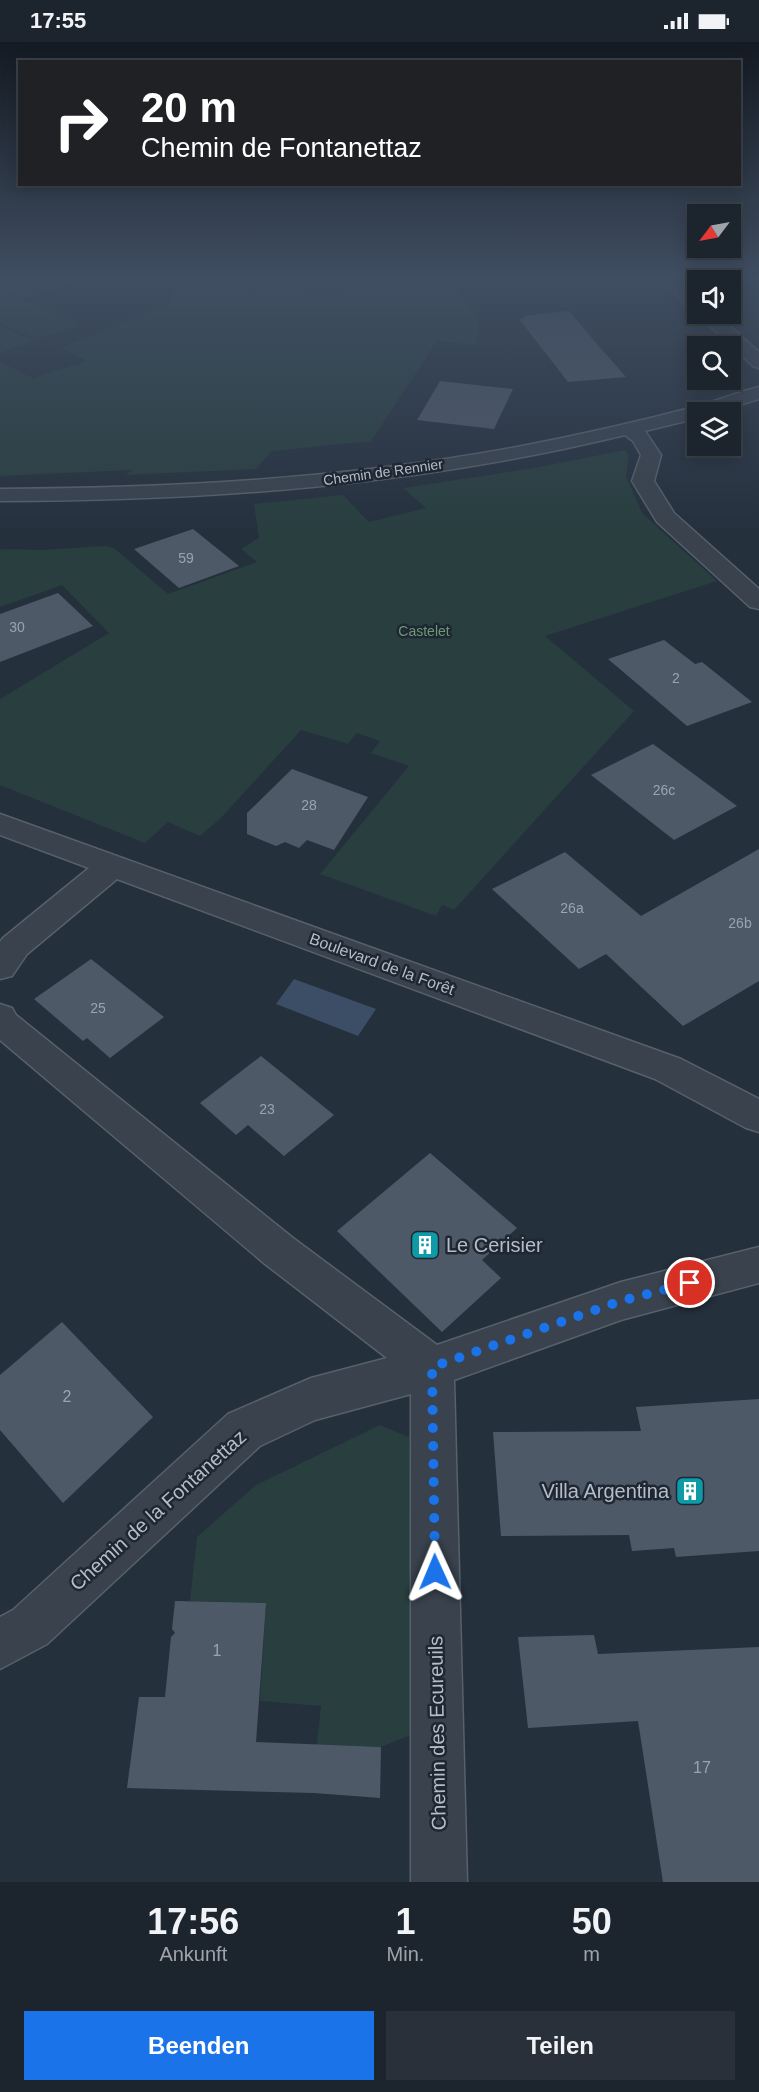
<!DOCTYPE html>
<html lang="de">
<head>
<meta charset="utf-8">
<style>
	:root { --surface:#1c242e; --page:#29303a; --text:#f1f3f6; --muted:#a0a4aa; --line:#3a414a; --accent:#1a73e8 }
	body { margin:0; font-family:Arial,sans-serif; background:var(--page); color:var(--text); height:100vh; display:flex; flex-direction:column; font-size:22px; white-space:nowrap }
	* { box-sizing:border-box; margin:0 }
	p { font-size:20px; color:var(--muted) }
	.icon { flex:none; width:33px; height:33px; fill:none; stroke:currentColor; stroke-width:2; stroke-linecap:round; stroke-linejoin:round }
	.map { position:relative; height:1840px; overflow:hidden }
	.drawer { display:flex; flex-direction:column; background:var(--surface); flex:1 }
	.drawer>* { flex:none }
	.banner { position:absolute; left:18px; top:18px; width:723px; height:126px; border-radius:0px; box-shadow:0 3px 15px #0003,0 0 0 2px var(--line); background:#202124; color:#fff; overflow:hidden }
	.needle { width:39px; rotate:238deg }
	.controls { position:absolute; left:687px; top:162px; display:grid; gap:12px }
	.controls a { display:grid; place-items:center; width:54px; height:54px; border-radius:0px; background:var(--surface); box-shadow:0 3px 15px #0003,0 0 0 2px var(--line); font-size:30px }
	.pin { position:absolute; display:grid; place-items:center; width:51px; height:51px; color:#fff; margin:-26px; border:3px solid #fff; border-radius:50%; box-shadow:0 2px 6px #0007 }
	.me { position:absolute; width:66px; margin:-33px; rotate:359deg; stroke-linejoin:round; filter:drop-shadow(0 0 4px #0008) }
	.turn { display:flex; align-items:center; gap:21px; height:126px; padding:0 24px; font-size:27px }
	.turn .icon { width:78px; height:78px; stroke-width:2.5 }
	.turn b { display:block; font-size:42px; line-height:51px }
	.eta { display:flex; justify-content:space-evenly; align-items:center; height:102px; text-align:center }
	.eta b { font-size:36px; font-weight:600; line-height:42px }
	.primary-button { display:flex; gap:12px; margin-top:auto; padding:12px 24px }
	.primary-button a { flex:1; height:69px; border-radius:0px; background:var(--accent); color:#fff; font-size:24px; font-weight:600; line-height:69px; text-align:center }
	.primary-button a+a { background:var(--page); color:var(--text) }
	.status { display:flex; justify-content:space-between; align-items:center; height:42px; padding:0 30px; background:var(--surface); direction:ltr }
	.status svg { height:16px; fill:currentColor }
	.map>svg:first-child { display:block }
</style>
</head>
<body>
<div class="status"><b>17:55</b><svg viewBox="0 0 49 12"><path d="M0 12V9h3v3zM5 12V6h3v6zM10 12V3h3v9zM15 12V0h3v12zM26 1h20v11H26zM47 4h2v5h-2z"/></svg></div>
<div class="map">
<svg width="759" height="1840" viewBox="0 0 759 1840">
	<rect width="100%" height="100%" fill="#25303d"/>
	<!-- green -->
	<g fill="#283e3f">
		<polygon points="47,234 93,234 24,258 79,282 38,297 0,281 0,251"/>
		<polygon points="157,234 218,234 339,250 352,234 447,234 451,236 478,277 476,303 437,299 371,399 272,409 256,427 125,433 133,428 0,434 0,320 33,336 88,319 61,306 169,263 171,247"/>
		<polygon points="0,284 33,299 0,311"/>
		<polygon points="625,408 629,413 626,434 642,471 717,539 545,594 634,669 454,868 442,863 436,874 320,832 409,724 371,711 380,699 357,691 348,702 301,688 220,777 200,794 168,780 145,801 0,743 0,657 109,591 62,543 0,565 0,507 43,508 104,504 114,506 168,552 257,520 241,507 259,496 254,462 343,453 369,480 426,466 403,446 534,426"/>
		<polygon points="380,1383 409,1395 413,1692 381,1705 317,1703 321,1664 260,1659 266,1561 190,1559 197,1495 256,1443"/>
	</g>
	<!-- water -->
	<polygon fill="#3b4e65" points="294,937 376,967 358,994 276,962"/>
	<!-- building -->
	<g fill="#4e5968">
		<polygon points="569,269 590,294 626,335 568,340 519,277 525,276 523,274"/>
		<polygon points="440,339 513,347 494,387 417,378"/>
		<polygon points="193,487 239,524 179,546 134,507"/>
		<polygon points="58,551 93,584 0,620 0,572"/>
		<polygon points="664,598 695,622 702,620 752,660 687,684 608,617"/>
		<polygon points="653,702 737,764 674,798 591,733"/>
		<polygon points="292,727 368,755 334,808 307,798 299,806 285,800 276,804 247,792 247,771"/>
		<polygon points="759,807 759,939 683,984 606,912 579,927 492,847 565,810 641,874"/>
		<polygon points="91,917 164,975 110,1016 87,996 83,999 34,957"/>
		<polygon points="261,1014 334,1073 284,1114 248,1083 236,1093 200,1061"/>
		<polygon points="430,1111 517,1186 482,1218 501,1236 442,1290 337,1189"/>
		<polygon points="62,1280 153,1375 63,1461 0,1388 0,1333"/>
		<polygon points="759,1357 759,1509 676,1515 674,1506 632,1509 629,1493 501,1494 493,1390 641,1389 636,1365"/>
		<polygon points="175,1559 266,1561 256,1700 381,1705 380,1756 314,1751 127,1746 139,1655 165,1655 171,1595 175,1591 172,1587"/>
		<polygon points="594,1593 598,1612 759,1605 759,1840 663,1840 638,1679 528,1686 518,1595"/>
	</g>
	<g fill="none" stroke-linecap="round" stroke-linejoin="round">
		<!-- minor casing -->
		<g stroke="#57606b" stroke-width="3">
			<g id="minor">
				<polygon points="19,234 42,234 40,237 0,251 0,240"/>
				<path d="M 663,234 L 679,234 L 698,254 L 698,269 C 683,265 671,246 663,234 Z"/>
				<polygon points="697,272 716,272 759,310 759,326 753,324"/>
				<path d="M 759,345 L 759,357 L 717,370 L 698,370 L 698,376 L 645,389 L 661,413 L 654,439 L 674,471 L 759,547 L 759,567 L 750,565 L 657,480 L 632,439 L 641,413 L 633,399 L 625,393 C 419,443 211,459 0,459 L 0,447 C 172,446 343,437 512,406 C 575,394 637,380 698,364 C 719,358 738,350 759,345 Z"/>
				<polygon points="0,772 681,1017 759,1057 759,1090 746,1086 655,1037 117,837 27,912 12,934 0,937 0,900 3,896 89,826 0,793"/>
				<polygon points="0,962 12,966 16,973 293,1196 437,1303 621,1240 759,1205 759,1241 621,1278 454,1338 467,1840 411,1840 411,1352 315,1378 260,1404 47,1602 0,1627 0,1575 13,1568 228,1372 311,1336 387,1316 265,1222 0,998"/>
			</g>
		</g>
		<!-- minor -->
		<use href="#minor" fill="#39424d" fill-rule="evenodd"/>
	</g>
	<!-- sky -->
	<linearGradient id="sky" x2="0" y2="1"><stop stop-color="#141a22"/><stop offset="0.48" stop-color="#404e62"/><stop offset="1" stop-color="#404e62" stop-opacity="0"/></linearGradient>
	<rect width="759" height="491" fill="url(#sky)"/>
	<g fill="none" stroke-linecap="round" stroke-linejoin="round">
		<!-- route -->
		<polyline stroke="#1a73e8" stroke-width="10" stroke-dasharray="0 18" points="435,1530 432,1325 621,1259 690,1241"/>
	</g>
	<!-- icons -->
	<defs>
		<g id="building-square" transform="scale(1.5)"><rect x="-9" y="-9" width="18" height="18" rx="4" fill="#0f9aa8" stroke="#1e2732"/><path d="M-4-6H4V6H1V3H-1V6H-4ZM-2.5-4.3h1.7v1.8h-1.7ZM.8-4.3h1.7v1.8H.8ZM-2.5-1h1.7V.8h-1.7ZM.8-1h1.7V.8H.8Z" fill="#fff"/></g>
	</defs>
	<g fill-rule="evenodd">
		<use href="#building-square" x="425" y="1203"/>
		<use href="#building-square" x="690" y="1449"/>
	</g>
	<g text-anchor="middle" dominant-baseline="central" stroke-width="5" stroke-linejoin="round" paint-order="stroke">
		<!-- far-street labels -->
		<g font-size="14" fill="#b4bdc8" stroke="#1e2732">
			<text transform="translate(383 430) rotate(-8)">Chemin de Rennier</text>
		</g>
		<!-- number labels -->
		<g font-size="14" fill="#9aa4b0">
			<text x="186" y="516">59</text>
			<text x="17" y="585">30</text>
			<text x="676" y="636">2</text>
			<text x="664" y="748">26c</text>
			<text x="309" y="763">28</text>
			<text x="572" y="866">26a</text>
			<text x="740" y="881">26b</text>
			<text x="98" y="966">25</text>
			<text x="267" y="1067">23</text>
		</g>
		<!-- far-park labels -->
		<g font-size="14" fill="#6c9875" stroke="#1e2732">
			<text x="424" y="589">Castelet</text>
		</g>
		<!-- street labels -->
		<g font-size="16" fill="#b4bdc8" stroke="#1e2732">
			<text transform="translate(382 922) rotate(20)">Boulevard de la Forêt</text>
		</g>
		<!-- near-number labels -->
		<g font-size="16" fill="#9aa4b0">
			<text x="67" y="1354">2</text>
			<text x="217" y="1608">1</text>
			<text x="702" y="1725">17</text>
		</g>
		<!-- near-poi labels -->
		<g font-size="20" fill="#b4bdc8" stroke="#1e2732" text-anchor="start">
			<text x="446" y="1203">Le Cerisier</text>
			<text x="669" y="1449" text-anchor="end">Villa Argentina</text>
		</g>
		<!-- near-street labels -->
		<g font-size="20" fill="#b4bdc8" stroke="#1e2732">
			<text transform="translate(158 1468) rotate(-42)">Chemin de la Fontanettaz</text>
			<text transform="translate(437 1691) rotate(-91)">Chemin des Ecureuils</text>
		</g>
	</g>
</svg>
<div class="controls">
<a><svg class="needle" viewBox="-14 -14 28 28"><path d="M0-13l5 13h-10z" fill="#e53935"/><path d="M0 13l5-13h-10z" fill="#a0a4aa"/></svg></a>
<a><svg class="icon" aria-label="sound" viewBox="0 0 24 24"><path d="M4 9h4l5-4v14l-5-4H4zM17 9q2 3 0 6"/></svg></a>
<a><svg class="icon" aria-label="search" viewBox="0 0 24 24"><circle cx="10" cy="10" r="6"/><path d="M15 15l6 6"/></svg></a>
<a><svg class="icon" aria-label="layers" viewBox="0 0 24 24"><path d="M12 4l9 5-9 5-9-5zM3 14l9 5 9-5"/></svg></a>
</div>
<div class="pin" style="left:690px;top:1241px;background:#d93025"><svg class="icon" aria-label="arrive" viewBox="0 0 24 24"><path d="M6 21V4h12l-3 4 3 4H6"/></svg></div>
<svg class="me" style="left:435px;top:1530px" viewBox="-20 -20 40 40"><path d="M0-17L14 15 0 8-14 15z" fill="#1a73e8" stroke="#fff" stroke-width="4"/></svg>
<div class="banner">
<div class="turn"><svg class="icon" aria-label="right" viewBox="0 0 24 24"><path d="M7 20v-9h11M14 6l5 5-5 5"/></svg><div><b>20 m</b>Chemin de Fontanettaz</div></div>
</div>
</div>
<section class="drawer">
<div class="eta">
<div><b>17:56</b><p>Ankunft</p></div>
<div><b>1</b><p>Min.</p></div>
<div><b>50</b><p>m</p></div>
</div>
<div class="primary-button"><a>Beenden</a><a>Teilen</a></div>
</section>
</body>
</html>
